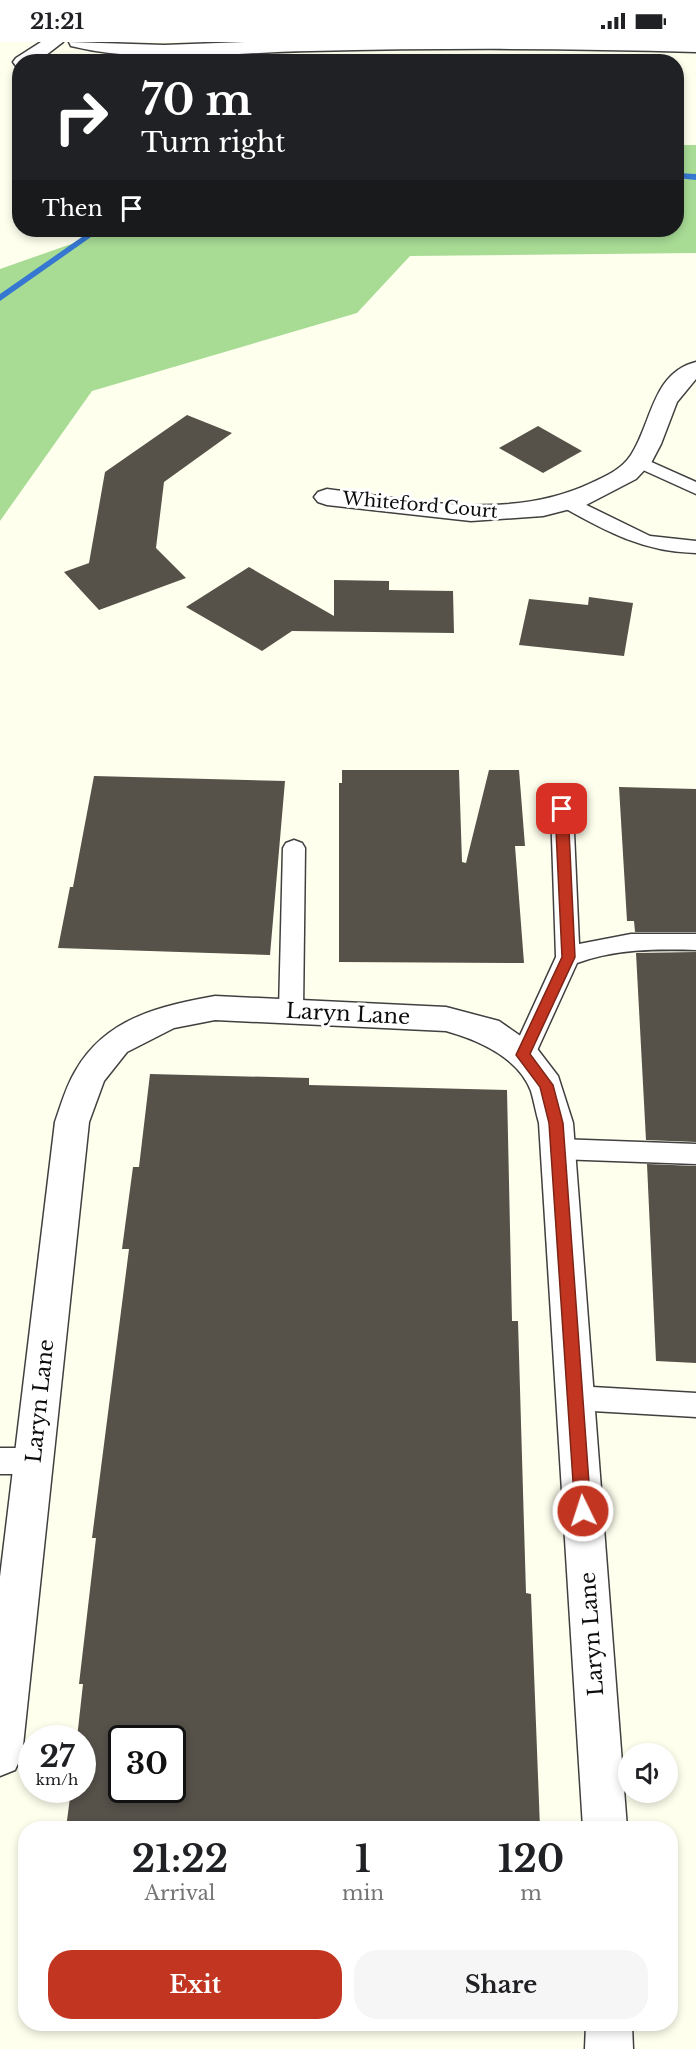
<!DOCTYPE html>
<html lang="en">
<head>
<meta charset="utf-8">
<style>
	:root { --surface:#fff; --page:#f6f6f6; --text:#202124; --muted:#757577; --accent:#c23621 }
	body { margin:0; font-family:"Libre Baskerville",serif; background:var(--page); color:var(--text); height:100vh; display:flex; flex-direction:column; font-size:22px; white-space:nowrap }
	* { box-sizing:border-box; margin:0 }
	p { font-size:20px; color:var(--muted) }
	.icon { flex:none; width:33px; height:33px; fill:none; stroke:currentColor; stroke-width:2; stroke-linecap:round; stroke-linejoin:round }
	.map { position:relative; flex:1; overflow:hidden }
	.sheet { position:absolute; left:18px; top:1779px; width:660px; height:210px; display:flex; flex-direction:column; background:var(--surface); border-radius:24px; box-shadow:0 3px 9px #0003 }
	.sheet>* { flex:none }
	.guide { position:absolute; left:12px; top:12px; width:672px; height:183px; border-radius:24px; box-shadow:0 3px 9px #0003; background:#202124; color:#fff; overflow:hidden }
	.buttons { position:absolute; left:618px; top:1701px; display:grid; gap:12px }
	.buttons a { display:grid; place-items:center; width:60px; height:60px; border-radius:50%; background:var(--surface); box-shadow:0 3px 9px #0003; font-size:30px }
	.speed { position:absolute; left:18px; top:1683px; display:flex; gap:12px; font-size:30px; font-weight:700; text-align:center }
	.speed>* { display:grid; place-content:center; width:78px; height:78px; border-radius:50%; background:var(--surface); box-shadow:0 3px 9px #0003; line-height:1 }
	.speed small { font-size:15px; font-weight:400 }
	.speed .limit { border:3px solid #111; border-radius:9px; background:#fff; color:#111 }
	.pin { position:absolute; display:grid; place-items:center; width:51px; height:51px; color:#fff; margin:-26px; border-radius:12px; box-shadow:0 3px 9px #0006 }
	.me { position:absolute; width:66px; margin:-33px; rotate:356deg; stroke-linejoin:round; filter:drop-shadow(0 0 4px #0008) }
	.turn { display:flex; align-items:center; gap:21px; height:126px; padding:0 30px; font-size:27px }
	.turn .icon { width:78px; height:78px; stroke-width:2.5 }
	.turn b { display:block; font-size:42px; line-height:51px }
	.then { display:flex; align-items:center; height:57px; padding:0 30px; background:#0003; gap:12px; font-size:22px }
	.eta { display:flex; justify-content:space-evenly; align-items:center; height:102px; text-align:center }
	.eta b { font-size:36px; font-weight:800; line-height:42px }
	.action { display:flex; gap:12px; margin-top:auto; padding:12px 30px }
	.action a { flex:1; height:69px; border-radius:24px; background:var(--accent); color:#fff; font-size:24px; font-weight:800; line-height:69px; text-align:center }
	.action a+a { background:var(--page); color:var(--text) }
	.status { display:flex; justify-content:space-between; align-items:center; height:42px; padding:0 30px; background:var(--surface); direction:ltr }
	.status svg { height:16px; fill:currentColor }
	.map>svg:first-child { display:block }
</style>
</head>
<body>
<div class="status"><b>21:21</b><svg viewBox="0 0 49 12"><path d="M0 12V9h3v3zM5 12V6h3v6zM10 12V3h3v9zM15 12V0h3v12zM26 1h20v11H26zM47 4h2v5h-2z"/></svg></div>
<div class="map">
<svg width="696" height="2007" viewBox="0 0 696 2007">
	<rect width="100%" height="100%" fill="#ffe"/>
	<!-- forest -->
	<polygon fill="#a8dc95" points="677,103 696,103 696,211 410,214 357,271 92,349 0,479 0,227 111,188 676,188"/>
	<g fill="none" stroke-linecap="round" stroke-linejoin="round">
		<!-- stream -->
		<g fill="#3577d1" fill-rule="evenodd">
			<polygon points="676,131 696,132 696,138 676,136"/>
			<polygon points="92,188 101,188 0,259 0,252"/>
		</g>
	</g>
	<!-- building -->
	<g fill="#565149" fill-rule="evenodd">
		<polygon points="187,373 232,391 164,440 156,506 186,536 99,568 64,530 89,521 105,430"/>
		<polygon points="538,384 582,409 543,431 499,406"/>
		<polygon points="249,525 334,574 334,538 389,539 389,548 453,549 454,591 292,589 262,609 186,565"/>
		<polygon points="589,555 633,561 624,614 519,603 529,557 588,563"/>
		<polygon points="342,728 459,728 462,820 466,821 489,728 519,728 525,804 515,804 524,921 339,920 339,741 342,741"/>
		<polygon points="94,734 285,739 270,913 58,906 70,845 73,845"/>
		<polygon points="619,745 696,747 696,890 635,890 634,879 627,879"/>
		<polygon points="696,910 696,1100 646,1098 636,911"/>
		<path d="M 150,1032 L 309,1036 L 309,1043 L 507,1048 L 512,1279 L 518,1279 L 526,1551 L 531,1552 L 540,1786 L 66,1786 L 71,1748 L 82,1748 L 82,1696 L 77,1696 L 83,1642 L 79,1642 L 96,1496 L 92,1496 L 129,1207 L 122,1207 L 133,1125 L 139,1125 ZM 122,1696 L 172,1696 L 172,1748 L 122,1748 Z"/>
		<polygon points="647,1122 696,1124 696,1321 656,1319"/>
	</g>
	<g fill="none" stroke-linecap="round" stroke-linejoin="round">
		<!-- service casing -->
		<g stroke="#404040" stroke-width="3">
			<g id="service">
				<polygon points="638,414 696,440 696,452 632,423 629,419 632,415"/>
				<path d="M 568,454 L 650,494 L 696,499 L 696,511 C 644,510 605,489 561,464 L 559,460 Z"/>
				<path d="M 562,760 L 570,762 L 573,767 L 579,902 L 631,892 L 696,892 L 696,908 C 655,907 616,907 577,921 L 535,1013 L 532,1019 L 523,1022 L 514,1019 L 511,1013 L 556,915 L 551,767 L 554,762 Z"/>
				<polygon points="294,798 302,801 305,806 303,969 299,975 291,978 283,975 279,969 283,806 286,801"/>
				<polygon points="558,1097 696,1102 696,1122 558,1117 549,1114 545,1107 549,1100"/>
				<polygon points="575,1344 696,1351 696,1375 575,1368 565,1364 561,1356 565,1348"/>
				<polygon points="0,1406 33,1406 43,1410 47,1419 43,1428 33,1432 0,1432"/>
			</g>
		</g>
		<!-- minor casing -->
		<g stroke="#404040" stroke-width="3">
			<g id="minor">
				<polygon points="41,0 63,0 37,20 20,20 20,25 16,24 13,20 16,16"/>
				<path d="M 69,0 L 164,3 L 245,0 L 696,0 L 696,10 C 568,6 439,6 311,9 C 231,10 149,23 71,4 Z"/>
				<path d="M 696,320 L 696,337 L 677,360 L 661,402 L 651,421 L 636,437 L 586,463 L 543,474 L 471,479 L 327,463 L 318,460 L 314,455 L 318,450 L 327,447 C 414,458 508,480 591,441 C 606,434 621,428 631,413 C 652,381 652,331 696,320 Z"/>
				<path d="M 215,954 L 446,965 L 499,979 L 535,1004 L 558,1034 L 573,1081 L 627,1786 L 583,1786 L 539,1081 C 536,1071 534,1059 531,1049 C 518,1015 478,998 446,989 L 215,978 L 174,986 L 127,1010 L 104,1039 L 89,1080 L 22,1713 L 15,1728 L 0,1734 L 0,1535 L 55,1080 C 61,1063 66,1044 76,1028 C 106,976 160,964 215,954 Z"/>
				<polygon points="586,1982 632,1982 633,2007 585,2007"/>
			</g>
		</g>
		<!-- service -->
		<use href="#service" fill="#fff" fill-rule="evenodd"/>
		<!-- minor -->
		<use href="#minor" fill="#fff" fill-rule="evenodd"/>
	</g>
	<!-- route -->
	<polygon fill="#c23621" stroke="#7e2315" stroke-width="1.5" points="562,762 568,767 575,915 530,1012 553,1043 563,1081 591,1469 589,1474 583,1476 577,1474 575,1469 549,1081 540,1045 516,1013 562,915 555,767"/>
	<g text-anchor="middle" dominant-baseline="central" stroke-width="6" stroke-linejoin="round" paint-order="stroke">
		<!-- far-street labels -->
		<g font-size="18" fill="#0d0d0d" stroke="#fff">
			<text transform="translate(420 463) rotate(5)">Whiteford Court</text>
		</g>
		<!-- street labels -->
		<g font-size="21" fill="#0d0d0d" stroke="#fff">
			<text transform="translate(348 972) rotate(3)">Laryn Lane</text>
			<text transform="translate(40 1359) rotate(-84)">Laryn Lane</text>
			<text transform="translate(592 1592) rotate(-94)">Laryn Lane</text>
		</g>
	</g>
</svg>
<div class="buttons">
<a><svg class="icon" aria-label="sound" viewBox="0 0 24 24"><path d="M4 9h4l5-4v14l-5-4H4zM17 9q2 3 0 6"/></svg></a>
</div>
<div class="speed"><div>27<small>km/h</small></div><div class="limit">30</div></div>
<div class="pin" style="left:562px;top:767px;background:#d93025"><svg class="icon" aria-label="arrive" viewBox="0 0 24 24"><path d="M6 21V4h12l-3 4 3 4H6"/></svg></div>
<svg class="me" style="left:583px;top:1469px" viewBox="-20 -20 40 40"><circle r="17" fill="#c23621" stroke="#fff" stroke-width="3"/><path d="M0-11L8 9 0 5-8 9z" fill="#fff"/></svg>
<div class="guide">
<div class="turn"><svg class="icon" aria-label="right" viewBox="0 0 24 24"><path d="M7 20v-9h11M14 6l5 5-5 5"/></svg><div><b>70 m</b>Turn right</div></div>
<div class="then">Then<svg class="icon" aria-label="arrive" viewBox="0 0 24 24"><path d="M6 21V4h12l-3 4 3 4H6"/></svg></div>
</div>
<section class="sheet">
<div class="eta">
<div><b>21:22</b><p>Arrival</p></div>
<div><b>1</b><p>min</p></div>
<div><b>120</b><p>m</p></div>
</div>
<div class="action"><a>Exit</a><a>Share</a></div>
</section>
</div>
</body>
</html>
